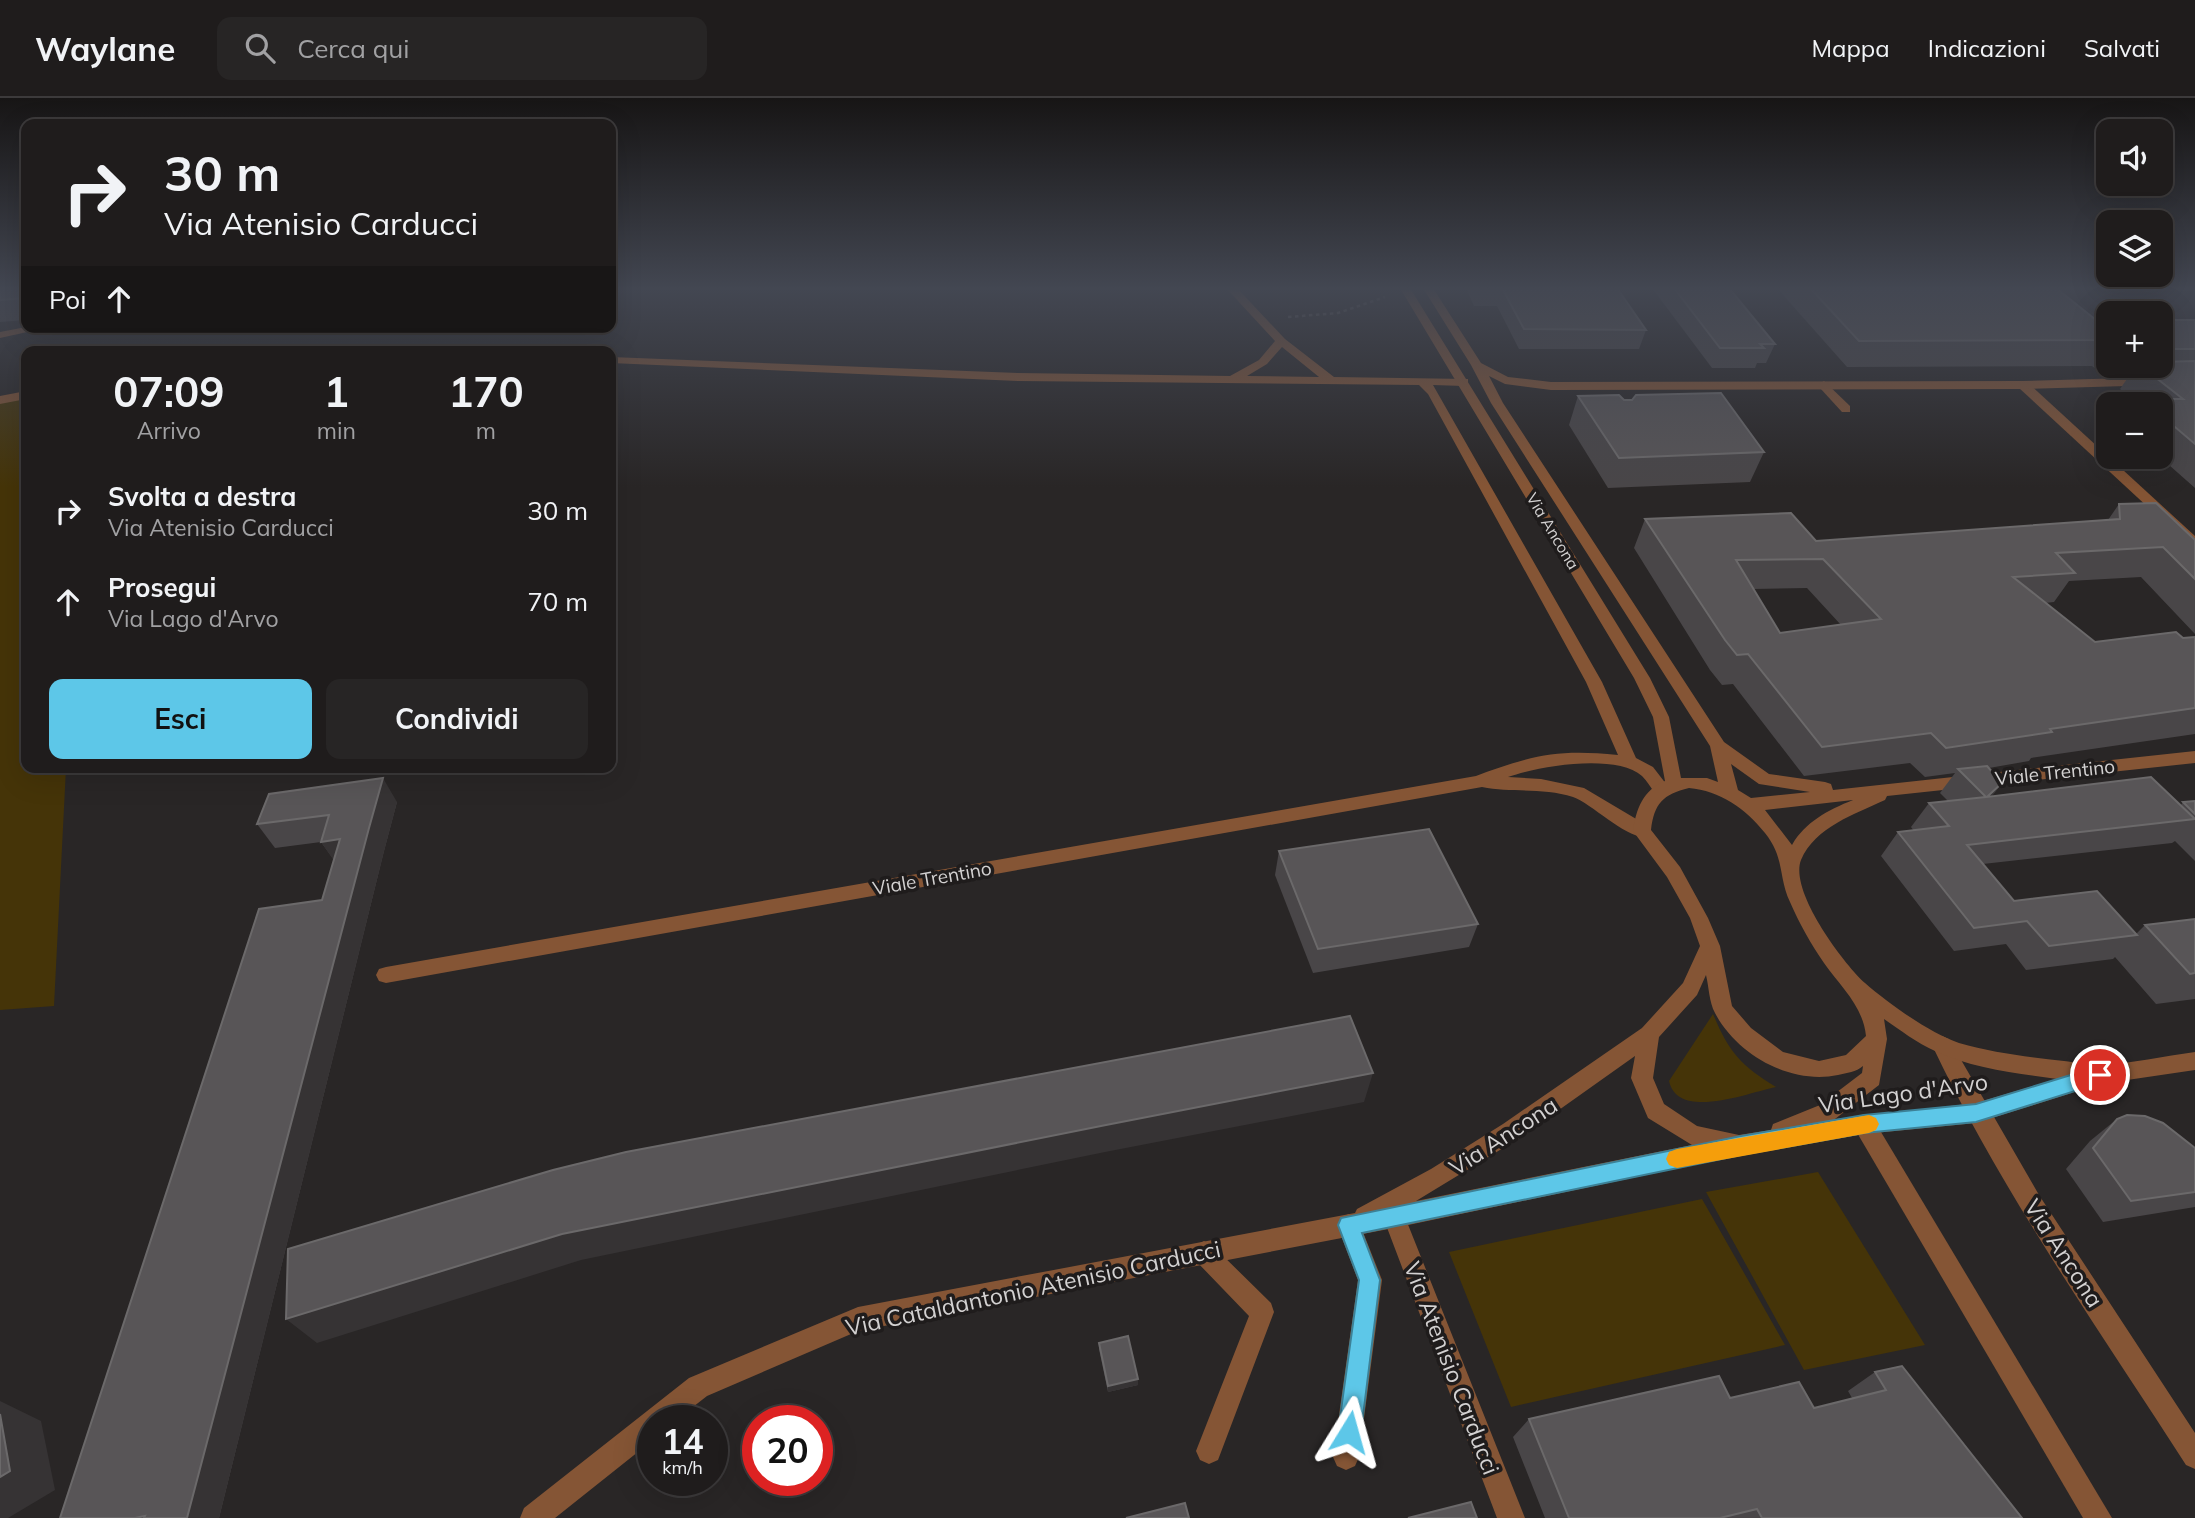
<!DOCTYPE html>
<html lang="it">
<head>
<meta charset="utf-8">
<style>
	:root { --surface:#1f1c1c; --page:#272525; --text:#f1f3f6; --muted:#a1a1a3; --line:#3c3a3b; --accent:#5dc7e8 }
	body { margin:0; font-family:Mulish,sans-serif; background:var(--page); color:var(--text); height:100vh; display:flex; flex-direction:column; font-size:26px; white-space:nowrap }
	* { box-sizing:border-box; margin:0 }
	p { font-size:23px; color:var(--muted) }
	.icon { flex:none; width:38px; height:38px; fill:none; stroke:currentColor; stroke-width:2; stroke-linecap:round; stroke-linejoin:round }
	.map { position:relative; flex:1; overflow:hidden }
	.details { position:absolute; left:21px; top:248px; width:595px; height:427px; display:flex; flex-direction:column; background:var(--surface); border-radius:14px; box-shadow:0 7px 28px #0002,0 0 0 2px var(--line) }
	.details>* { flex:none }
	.guide { position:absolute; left:21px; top:21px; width:595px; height:214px; border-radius:14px; box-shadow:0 7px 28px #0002,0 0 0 2px var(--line); background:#1f1c1c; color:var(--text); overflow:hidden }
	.fabs { position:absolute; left:2096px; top:21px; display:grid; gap:14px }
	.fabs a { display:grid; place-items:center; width:77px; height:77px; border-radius:14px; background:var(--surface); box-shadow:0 7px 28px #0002,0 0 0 2px var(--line); font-size:35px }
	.speed { position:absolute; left:637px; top:1307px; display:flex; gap:14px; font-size:35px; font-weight:700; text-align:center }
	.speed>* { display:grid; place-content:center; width:91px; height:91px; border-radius:50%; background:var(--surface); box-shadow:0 7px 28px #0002,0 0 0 2px var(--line); line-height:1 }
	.speed small { font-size:18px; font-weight:400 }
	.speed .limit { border:10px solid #d22; background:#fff; color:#111 }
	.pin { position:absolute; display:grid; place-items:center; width:60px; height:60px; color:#fff; margin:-30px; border:4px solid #fff; border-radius:50%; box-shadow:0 2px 7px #0007 }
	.me { position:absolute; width:77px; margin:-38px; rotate:8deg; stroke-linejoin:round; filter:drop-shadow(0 0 5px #0008) }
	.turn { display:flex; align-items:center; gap:24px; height:147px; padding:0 28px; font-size:32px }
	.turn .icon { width:91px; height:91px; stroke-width:2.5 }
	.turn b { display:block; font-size:49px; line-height:60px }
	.then { display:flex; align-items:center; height:66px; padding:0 28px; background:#0003; gap:14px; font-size:26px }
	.eta { display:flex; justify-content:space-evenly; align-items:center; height:119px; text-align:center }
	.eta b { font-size:42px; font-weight:700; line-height:49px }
	.action { display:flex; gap:14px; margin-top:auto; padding:14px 28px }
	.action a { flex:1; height:80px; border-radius:14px; background:var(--accent); color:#111; font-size:28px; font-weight:700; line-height:80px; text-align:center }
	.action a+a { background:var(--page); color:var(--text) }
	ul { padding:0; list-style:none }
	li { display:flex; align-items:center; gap:21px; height:91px; padding:0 28px }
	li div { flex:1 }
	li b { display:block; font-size:26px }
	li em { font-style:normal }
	header { display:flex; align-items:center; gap:42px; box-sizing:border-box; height:98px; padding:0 35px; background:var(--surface); border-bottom:2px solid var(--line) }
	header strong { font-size:33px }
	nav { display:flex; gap:38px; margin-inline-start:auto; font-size:24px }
	.search { width:490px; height:63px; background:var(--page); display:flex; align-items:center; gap:18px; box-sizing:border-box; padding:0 24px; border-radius:14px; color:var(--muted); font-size:26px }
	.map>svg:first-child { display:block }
</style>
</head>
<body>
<header>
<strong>Waylane</strong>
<div class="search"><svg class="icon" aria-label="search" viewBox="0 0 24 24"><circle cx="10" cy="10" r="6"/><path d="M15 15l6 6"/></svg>Cerca qui</div>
<nav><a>Mappa</a><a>Indicazioni</a><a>Salvati</a></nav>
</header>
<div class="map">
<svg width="2195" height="1420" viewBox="0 0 2195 1420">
	<rect width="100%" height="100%" fill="#292626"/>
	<!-- green -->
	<g fill="#453408">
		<polygon points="26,299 26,670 66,670 54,908 0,912 0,304"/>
		<path d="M 1713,916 C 1729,954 1740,967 1776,989 C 1747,995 1678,1023 1669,983 Z"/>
		<polygon points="1818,1074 1925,1247 1804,1272 1706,1094"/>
		<polygon points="1702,1101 1785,1247 1511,1309 1449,1154"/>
	</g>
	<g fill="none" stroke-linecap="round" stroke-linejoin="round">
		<!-- path -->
		<polyline stroke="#5e5b5b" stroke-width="2.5" stroke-dasharray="3.5 3.5" stroke-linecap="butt" points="1288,219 1338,215 1385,199"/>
		<!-- service -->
		<g fill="#855535" fill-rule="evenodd">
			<polygon points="1824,283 1850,308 1850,314 1842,314 1820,290 1818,287"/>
			<polygon points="1394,1108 1402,1111 1405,1119 1525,1420 1497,1420 1383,1119 1386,1111"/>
			<polygon points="1349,1116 1357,1119 1382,1182 1359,1359 1355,1368 1346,1372 1337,1368 1333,1359 1358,1182 1337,1127 1341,1119"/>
		</g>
		<!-- minor -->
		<g fill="#855535" fill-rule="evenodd">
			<path d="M 1226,190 L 1237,190 L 1285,241 L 1334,279 L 1468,281 L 1468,287 L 1464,288 L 1433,287 L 1602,584 L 1636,660 L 1653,669 L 1670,691 L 1667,695 L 1655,695 C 1651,690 1647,683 1642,678 C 1616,655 1538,668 1508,679 L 1541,681 L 1584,690 L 1648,728 L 1651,733 L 1648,738 C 1629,744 1593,706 1573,699 C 1544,689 1511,695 1482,689 L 386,885 L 379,883 L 376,877 L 379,871 L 386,869 L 1476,678 C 1532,657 1557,651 1618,657 L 1586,584 L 1428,296 L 1419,287 L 1018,283 L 611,265 L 611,259 L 1018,275 L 1230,278 L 1259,262 L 1275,243 ZM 1282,249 L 1319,279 L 1247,278 L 1267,266 Z"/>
			<polygon points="26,229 50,229 0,240 0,234"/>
			<polygon points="2019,284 2027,284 2195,438 2195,449 2190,448 2019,290"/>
			<polygon points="26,293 26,301 0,306 0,298"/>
			<path d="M 1942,938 L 1949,941 L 2039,1097 L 2195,1335 L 2195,1371 L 2186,1367 C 2098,1230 2002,1095 1932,947 L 1935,941 Z"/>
			<polygon points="1864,1016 1872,1019 2112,1420 2083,1420 1856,1033 1853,1026 1856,1019"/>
			<polygon points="1204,1143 1212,1147 1271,1205 1274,1214 1218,1362 1209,1366 1200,1362 1196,1353 1249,1218 1196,1163 1192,1155 1196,1147"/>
		</g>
		<!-- tertiary -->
		<path fill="#855535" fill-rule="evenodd" d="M 1400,190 L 1410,190 L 1650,580 L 1669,619 L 1681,680 L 1707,680 L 1718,684 L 1710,648 L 1491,305 L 1471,267 L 1423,190 L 1433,190 L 1481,265 L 1508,279 L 1551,284 L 2023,283 L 2195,278 L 2195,286 L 2023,291 L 1551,292 L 1505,286 L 1489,278 L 1503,305 L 1724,644 L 1769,676 L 1825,684 L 1831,686 L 1833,692 L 2195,653 L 2195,665 L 1887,698 L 1885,702 C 1855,716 1815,729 1801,762 C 1789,793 1843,865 1865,885 C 1889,906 1930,935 1959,945 C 1993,955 2029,959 2064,963 C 2075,964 2089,968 2100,968 C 2132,965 2164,958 2195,954 L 2195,972 L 2100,986 L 1976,1025 L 1864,1036 L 1741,1057 L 1394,1130 L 858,1233 L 707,1298 L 675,1323 L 653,1323 L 653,1342 L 555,1420 L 520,1420 L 524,1410 L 689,1280 L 858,1209 L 1355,1115 L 1357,1111 L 1431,1071 L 1503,1026 L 1642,930 L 1683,885 L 1700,848 L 1690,820 L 1667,779 L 1633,733 C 1636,711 1643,692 1665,683 L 1653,619 L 1634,580 ZM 1731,666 L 1759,686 L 1810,694 L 1751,700 L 1738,692 ZM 1689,690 C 1720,693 1745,710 1765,735 C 1785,760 1778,778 1790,804 C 1799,825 1811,846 1824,865 C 1841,889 1863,908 1866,938 L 1846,957 L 1819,963 L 1783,954 L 1751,930 L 1732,908 L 1720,848 L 1708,820 L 1680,769 L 1651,732 C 1654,706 1663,696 1689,690 ZM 1853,702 C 1828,712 1805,724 1792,747 L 1765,712 ZM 1706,877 C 1709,889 1709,904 1715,915 C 1737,957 1791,987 1838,977 C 1847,975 1856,974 1863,968 L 1862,975 L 1820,1007 L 1773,1026 L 1771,1032 L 1739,1037 L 1697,1028 L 1664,1006 L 1653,980 L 1659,939 L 1697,897 ZM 1884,921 C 1900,932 1917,945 1935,953 C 1973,971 2017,975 2057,981 L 1976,1005 L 1835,1021 L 1879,987 L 1887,941 ZM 1635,958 L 1631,980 L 1648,1020 L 1692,1047 L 1416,1103 L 1518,1041 Z"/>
	</g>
	<!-- wall -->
	<g fill="#494648" fill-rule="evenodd">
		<polygon points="0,190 26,190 26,222 0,224"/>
		<polygon points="1466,190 1617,190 1646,232 1639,251 1519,251 1497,208 1474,208"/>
		<polygon points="1652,190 1729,190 1775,246 1766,265 1757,265 1755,270 1712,270"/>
		<polygon points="1777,190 2056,190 2096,222 2109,222 2109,268 2161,268 2161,222 2195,222 2195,390 2160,359 2161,359 2161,306 2139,306 2120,291 2129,278 2105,278 2092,268 1847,269"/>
		<polygon points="2099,190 2195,190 2195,193 2103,193"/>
		<polygon points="1578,298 1624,302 1764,354 1750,384 1608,390 1569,327"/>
		<path d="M 2119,406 L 2195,442 L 2195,536 L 2141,479 L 2069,483 L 2054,504 L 2045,505 L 2095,544 L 2195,539 L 2195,636 L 2031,660 L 2029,663 L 1989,670 L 2002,685 L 1992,698 L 2181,707 L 2183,704 L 2195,703 L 2195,763 L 2175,743 L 2172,745 L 1983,766 L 2014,803 L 2136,836 L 2145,827 L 2195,821 L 2195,901 L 2156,906 L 2115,859 L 2113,861 L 2026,872 L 2006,846 L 1954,853 L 1881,758 L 1898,734 L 1914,733 L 1911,729 L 1929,705 L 1948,703 L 1940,695 L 1955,675 L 1925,679 L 1910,665 L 1804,678 L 1733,586 L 1722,587 L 1710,572 L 1634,450 L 1645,421 L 1816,443 L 2108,422 ZM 1807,490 L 1841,527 L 1780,535 L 1753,491 Z"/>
		<polygon points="397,704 384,753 219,1420 60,1420 322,802 334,762 321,744 275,750 257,726"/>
		<polygon points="1279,753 1478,826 1469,849 1313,875 1275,777"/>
		<polygon points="2117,1021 2195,1050 2195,1109 2103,1124 2066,1071 2090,1043"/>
		<polygon points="1099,1245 1138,1281 1138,1287 1108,1294 1099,1251"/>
		<polygon points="1875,1274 2022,1420 1545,1420 1513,1339 1529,1321 1730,1300 1814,1310 1852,1300 1848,1293"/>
	</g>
	<!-- shaded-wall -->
	<g fill="#363334">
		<polygon points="383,680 397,704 384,753 219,1420 187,1420 369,730"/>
		<polygon points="2002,685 1983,709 1987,699"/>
		<polygon points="340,741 337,767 321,744"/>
		<polygon points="1373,975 1364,1004 1105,1054 581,1162 317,1245 286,1221 562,1136 1106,1027"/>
		<polygon points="1138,1281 1138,1287 1108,1294 1108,1288"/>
		<polygon points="0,1303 41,1323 55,1392 8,1420 0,1420"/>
	</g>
	<!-- building -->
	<g fill="#585557" stroke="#6b696a" stroke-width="2" fill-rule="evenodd">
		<polygon points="0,190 26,190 26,200 0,202"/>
		<polygon points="1502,190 1617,190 1646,232 1524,231"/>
		<polygon points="1674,190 1729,190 1775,246 1760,246 1764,250 1720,250"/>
		<polygon points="1810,190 2056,190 2096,222 2109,222 2109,242 1859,243"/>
		<rect x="2161" y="222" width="34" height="29"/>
		<polygon points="2195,263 2195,346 2161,317 2161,306 2149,306 2143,301 2183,301 2141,268 2161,268 2161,264"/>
		<polygon points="1721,295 1764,354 1619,360 1578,298 1619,297 1624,302 1632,302 1636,297"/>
		<path d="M 2156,405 L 2195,442 L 2195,481 L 2163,449 L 2056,455 L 2075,475 L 2013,479 L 2095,544 L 2176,534 L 2183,540 L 2195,539 L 2195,610 L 2050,631 L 2052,634 L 1946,650 L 1931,635 L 1822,649 L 1748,556 L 1737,557 L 1725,542 L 1645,421 L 1791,415 L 1816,443 L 2120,421 L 2119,406 ZM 1823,461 L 1881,521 L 1780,535 L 1736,462 Z"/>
		<polygon points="1987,668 2002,685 1987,699 2151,679 2195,721 1967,747 2014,803 2097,793 2137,837 2049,848 2027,823 1974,830 1898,734 1949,728 1929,705 1986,699 1958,671"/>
		<polygon points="383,680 369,730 187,1420 144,1420 145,1418 135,1420 60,1420 259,811 322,802 340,741 321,744 329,717 257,726 269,696"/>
		<polygon points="2195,703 2195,716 2183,704"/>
		<polygon points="1429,731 1478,826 1318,851 1279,753"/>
		<polygon points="2195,821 2195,875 2190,876 2145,827"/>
		<polygon points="1350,918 1373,975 1106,1027 562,1136 286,1221 288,1151 553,1072 626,1054"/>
		<polygon points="2127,1017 2145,1018 2163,1025 2195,1050 2195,1094 2131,1103 2093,1050 2117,1021"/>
		<polygon points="1128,1238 1138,1281 1108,1288 1099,1245"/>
		<polygon points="1902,1268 2022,1420 1762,1420 1757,1411 1720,1420 1569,1420 1529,1321 1719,1278 1730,1300 1799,1284 1814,1310 1886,1292 1875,1274"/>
		<polygon points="0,1316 10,1373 0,1379"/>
		<polygon points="1471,1404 1477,1420 1408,1420"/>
		<polygon points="1185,1405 1189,1420 1126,1420"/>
	</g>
	<!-- sky -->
	<linearGradient id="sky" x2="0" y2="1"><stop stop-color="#171515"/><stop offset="0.49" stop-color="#434752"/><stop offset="1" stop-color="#434752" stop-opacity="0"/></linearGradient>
	<rect width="2195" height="389" fill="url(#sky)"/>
	<!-- route -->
	<polygon fill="#5dc7e8" stroke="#3c8197" stroke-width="2" points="2100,968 2107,971 2110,977 2107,983 1976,1024 1864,1035 1741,1057 1362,1135 1380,1182 1361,1334 1358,1342 1349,1345 1341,1342 1338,1334 1359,1182 1338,1127 1341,1120 1741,1038 1864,1017 1976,1006"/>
	<!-- slow -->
	<polygon fill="#f59e0b" points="1869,1017 1876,1020 1879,1026 1876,1032 1869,1035 1677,1070 1669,1067 1666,1061 1669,1054 1677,1051"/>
	<g text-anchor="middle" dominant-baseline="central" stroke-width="7" stroke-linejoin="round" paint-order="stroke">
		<!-- far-street labels -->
		<g font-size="16" fill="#d3d1d1" stroke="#1f1c1c">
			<text transform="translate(1553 433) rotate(59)">Via Ancona</text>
		</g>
		<!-- street labels -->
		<g font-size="19" fill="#d3d1d1" stroke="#1f1c1c">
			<text transform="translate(2055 674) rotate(-6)">Viale Trentino</text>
			<text transform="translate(932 780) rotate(-10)">Viale Trentino</text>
		</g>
		<!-- near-street labels -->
		<g font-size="23" fill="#d3d1d1" stroke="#1f1c1c">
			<text transform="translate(1903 995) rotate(-8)">Via Lago d'Arvo</text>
			<text transform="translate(1503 1038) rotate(-33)">Via Ancona</text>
			<text transform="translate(2064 1155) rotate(57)">Via Ancona</text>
			<text transform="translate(1033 1190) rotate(-12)">Via Cataldantonio Atenisio Carducci</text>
			<text transform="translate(1452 1270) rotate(69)">Via Atenisio Carducci</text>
		</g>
	</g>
</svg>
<div class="fabs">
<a><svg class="icon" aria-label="sound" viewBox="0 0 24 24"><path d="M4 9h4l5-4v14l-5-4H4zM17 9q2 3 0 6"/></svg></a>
<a><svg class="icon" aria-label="layers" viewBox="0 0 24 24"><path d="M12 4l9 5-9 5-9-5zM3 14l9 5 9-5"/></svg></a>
<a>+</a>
<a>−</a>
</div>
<div class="speed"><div>14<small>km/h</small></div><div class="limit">20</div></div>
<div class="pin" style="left:2100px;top:977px;background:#d93025"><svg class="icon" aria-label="arrive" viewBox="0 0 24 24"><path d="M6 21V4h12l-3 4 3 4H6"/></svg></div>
<svg class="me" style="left:1349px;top:1334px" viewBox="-20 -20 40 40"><path d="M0-17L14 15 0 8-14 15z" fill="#5dc7e8" stroke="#fff" stroke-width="4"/></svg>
<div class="guide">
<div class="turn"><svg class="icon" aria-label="right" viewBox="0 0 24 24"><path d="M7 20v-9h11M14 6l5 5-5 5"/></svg><div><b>30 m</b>Via Atenisio Carducci</div></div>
<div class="then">Poi<svg class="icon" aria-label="ahead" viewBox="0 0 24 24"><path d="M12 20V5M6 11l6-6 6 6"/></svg></div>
</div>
<section class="details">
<div class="eta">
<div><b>07:09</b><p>Arrivo</p></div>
<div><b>1</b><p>min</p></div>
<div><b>170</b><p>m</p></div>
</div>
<ul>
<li><svg class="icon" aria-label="right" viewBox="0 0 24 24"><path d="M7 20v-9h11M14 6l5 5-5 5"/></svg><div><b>Svolta a destra</b><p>Via Atenisio Carducci</p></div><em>30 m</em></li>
<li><svg class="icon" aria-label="ahead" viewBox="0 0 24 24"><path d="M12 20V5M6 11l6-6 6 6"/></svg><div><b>Prosegui</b><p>Via Lago d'Arvo</p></div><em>70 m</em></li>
</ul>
<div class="action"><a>Esci</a><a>Condividi</a></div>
</section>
</div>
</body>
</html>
